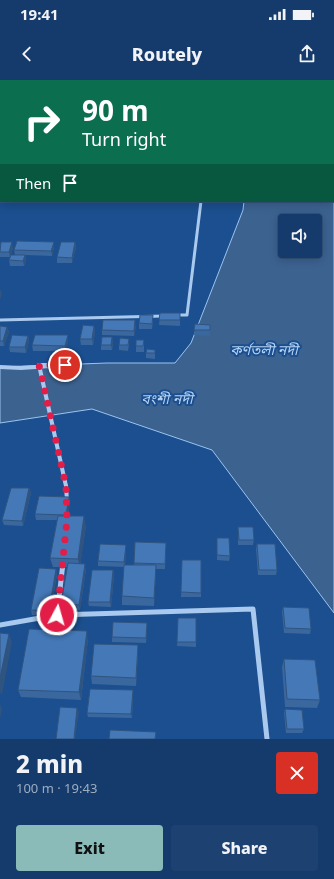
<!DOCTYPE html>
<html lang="en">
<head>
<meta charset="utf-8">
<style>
	:root { --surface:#143b6b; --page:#1d4271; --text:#f1f3f6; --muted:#9dadc1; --line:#33557e; --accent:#8bbbb9 }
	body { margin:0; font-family:"Noto Sans","Noto Sans Bengali",sans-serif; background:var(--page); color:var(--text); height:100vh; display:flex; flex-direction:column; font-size:15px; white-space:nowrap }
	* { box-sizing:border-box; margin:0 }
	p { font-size:13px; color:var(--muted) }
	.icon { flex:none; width:22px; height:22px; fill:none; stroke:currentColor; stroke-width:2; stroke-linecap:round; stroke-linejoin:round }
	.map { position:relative; height:659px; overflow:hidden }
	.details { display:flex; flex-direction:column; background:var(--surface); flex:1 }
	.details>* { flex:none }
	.guide { position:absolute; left:0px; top:0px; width:334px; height:122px; box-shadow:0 2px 10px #0003,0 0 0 1px var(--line); background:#0b6e4f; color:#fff; overflow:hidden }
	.controls { position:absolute; left:278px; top:134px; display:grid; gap:8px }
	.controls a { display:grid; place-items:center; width:44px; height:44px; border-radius:4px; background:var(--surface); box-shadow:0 2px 10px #0003,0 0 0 1px var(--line); font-size:20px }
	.pin { position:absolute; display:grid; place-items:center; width:34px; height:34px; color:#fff; margin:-17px; border:2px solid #fff; border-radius:50%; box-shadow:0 1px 4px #0007 }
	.me { position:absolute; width:44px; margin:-22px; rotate:6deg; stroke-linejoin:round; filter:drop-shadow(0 0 3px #0008) }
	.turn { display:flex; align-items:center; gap:14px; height:84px; padding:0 16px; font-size:18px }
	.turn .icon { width:52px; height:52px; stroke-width:2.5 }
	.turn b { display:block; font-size:28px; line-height:34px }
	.then { display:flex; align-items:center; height:38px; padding:0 16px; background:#0003; gap:8px; font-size:15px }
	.round { display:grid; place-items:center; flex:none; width:42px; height:42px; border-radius:4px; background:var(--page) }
	.headline { display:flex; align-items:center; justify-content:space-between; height:68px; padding:0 16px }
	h1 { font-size:24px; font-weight:800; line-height:30px }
	.button { display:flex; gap:8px; margin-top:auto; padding:8px 16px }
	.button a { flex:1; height:46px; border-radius:4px; background:var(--accent); color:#111; font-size:16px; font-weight:800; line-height:46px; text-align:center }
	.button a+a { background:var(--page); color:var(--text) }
	.status { display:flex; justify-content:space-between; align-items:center; height:28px; padding:0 20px; background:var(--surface); direction:ltr }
	.status svg { height:11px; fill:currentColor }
	header { display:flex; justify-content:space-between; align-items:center; height:52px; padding:0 16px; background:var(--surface); font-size:18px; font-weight:800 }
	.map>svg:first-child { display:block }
</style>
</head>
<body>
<div class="status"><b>19:41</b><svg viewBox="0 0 49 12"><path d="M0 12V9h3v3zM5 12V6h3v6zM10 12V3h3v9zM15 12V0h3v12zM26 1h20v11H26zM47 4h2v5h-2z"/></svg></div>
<header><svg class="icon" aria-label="back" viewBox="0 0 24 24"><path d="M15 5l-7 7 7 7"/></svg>Routely<svg class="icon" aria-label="share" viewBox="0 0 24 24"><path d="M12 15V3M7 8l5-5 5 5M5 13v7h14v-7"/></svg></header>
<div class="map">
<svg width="334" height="659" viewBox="0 0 334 659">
	<rect width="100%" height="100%" fill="#1b4f8f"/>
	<!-- water -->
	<path fill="#3c6290" stroke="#9cc4f0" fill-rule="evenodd" d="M 271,0 L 334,0 L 334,533 L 212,370 L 92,329 L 0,343 L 0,287 L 107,283 L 175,283 L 191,263 L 243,130 L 244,121 L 333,121 L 333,1 ZM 285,141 L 315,141 L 315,171 L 285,171 Z"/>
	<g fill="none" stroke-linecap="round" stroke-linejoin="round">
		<!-- street-far2 -->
		<g stroke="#a9c9ee" stroke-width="3">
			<polyline points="176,235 187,235 201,121"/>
			<polyline points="0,240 164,236"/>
		</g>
		<!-- street-far1 -->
		<g stroke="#a9c9ee" stroke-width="4">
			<polyline points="0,287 21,288 65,285 39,285"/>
			<polyline points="66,406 67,421"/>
		</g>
		<!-- street -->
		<g stroke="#a9c9ee" stroke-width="5">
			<polyline points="57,535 253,529 267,659"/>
			<polyline points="0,545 57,535 63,483"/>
		</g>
		<!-- street-bridge -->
		<polyline stroke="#a9c9ee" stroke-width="4" points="39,285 66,406"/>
	</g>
	<!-- wall -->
	<g fill="#3a679d">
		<rect x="146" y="0" width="11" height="1"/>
		<rect x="164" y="0" width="6" height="1"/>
		<polygon points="1,100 1,120 0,120 0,102"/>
		<polygon points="54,162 54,167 52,176 25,175 26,180 24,186 10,186 9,180 15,175 14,170"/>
		<polygon points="75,162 76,167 72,183 57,183 57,177"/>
		<polygon points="0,164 13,168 10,177 0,177"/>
		<polygon points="160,233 180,233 180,246 159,245"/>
		<polygon points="153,240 152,249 139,249 139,243"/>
		<polygon points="195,244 210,245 210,256 194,255"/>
		<polygon points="0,246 7,247 9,252 4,266 0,266"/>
		<polygon points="94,246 95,251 93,265 81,265 80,259"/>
		<polygon points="136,246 134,256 102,255 102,250"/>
		<polygon points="28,256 29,261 26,273 10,272 9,267"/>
		<polygon points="112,257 113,263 112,270 101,270 101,265"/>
		<polygon points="129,259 129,264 128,271 119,270 119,265"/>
		<polygon points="144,260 144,272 136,272 136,266"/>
		<polygon points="68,261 66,271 33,271 32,265"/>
		<polygon points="155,270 155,279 146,278 146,273"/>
		<polygon points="29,408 31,413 23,446 4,445 2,440"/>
		<polygon points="69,417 70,422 68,436 86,446 80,484 86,489 80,530 62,529 61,524 67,487 53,487 50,478 57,440 36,440 35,434"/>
		<polygon points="238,447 254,460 253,465 238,465"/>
		<polygon points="217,458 230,476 229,481 217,480"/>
		<polygon points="135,462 166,463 165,489 156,489 154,526 122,525 122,516 124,487 98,486 98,481 126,470 125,485 134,485"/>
		<polygon points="257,464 277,490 276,495 258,495 256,469"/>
		<polygon points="182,480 201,513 201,517 181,517"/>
		<polygon points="56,489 57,494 50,536 32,535 31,530"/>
		<polygon points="113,490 114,495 111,527 89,526 88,522"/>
		<polygon points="283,527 311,549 310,554 284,553 282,532"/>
		<polygon points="178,538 196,562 196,567 177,566"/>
		<polygon points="147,543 146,563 112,562 112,557"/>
		<polygon points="88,559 81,620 21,617 18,610"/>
		<polygon points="138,565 138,573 136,606 92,604 91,596"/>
		<polygon points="284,579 320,620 317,628 285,627 282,587"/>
		<polygon points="133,615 132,638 88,637 87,633"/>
		<polygon points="285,629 304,649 302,653 286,653 284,633"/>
	</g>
	<!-- shaded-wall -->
	<g fill="#305480">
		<polygon points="12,162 13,168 10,177 9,172"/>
		<polygon points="54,162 54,167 52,176 51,171"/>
		<polygon points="75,162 76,167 72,183 72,178"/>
		<polygon points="25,175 26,180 24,186 23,181"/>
		<polygon points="1,209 2,214 0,220 0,211"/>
		<polygon points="135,240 136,246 134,256 134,251"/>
		<polygon points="94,246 95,251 93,265 92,259"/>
		<polygon points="7,247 9,252 4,266 3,261"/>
		<polygon points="68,255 68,261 66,271 65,266"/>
		<polygon points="28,256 29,261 26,273 25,267"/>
		<polygon points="112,257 113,263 112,270 111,265"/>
		<polygon points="29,408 31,413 23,446 22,441"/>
		<polygon points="69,417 70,422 67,440 66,435"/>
		<polygon points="84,436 86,446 80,488 78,479"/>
		<polygon points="126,465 126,470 125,487 124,482"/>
		<polygon points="85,484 86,489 80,530 79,525"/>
		<polygon points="156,485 156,494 154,526 154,518"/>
		<polygon points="56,489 57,494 50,536 49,531"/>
		<polygon points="113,490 114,495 111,527 110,522"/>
		<polygon points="87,551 88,559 81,620 79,612"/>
		<polygon points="9,554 12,562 2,615 0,612 0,598"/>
		<polygon points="138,565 138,573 136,606 136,598"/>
		<polygon points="133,610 133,615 132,638 131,634"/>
		<polygon points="0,624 2,629 0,639"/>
		<polygon points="77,628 79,632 75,659 74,659"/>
	</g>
	<!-- building -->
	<g fill="#4478b7" stroke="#305480">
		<polygon points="1,100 1,106 0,106 0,102"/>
		<rect x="0" y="108" width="1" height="7"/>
		<polygon points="17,161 54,162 51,171 14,170"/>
		<polygon points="1,162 12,162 9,172 0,172"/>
		<polygon points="61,162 75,162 72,178 57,177"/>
		<polygon points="11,175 25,175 23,181 9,180"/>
		<polygon points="160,233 180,233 180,240 159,240"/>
		<polygon points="140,235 153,235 152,244 139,243"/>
		<polygon points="103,240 135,240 134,251 102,250"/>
		<polygon points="195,244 210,245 210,250 194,250"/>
		<polygon points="83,245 94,246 92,259 80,259"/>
		<polygon points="0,246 7,247 3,261 0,261"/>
		<polygon points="12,255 28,256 25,267 9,267"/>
		<polygon points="35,255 68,255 65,266 32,265"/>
		<polygon points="102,257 112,257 111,265 101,265"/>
		<polygon points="120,258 129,259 128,265 119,265"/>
		<polygon points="136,260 144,260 143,266 136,266"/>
		<polygon points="147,269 155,270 155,273 146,273"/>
		<polygon points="11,408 29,408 22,441 2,440"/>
		<polygon points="39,416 69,417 66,435 35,434"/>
		<polygon points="58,436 84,436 78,479 50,478"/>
		<polygon points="238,447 253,447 254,460 239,460"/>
		<polygon points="217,458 229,458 230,476 217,475"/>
		<polygon points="135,462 166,463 165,484 134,483"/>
		<polygon points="100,464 126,465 124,482 98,481"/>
		<polygon points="257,464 275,464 277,490 259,490"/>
		<polygon points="182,480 201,480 201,513 181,512"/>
		<polygon points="68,483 85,484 79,525 61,524"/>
		<polygon points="124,485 156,485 154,518 122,516"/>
		<polygon points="39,488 56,489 49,531 31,530"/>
		<polygon points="92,490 113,490 110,522 88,522"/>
		<polygon points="283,527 309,528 311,549 285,548"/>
		<polygon points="178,538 196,538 196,562 177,562"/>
		<polygon points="113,542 147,543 146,558 112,557"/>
		<polygon points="29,549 87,551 79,612 18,610"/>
		<polygon points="0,553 9,554 0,598"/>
		<polygon points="94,564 138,565 136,598 91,596"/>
		<polygon points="284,579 315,580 320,620 287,619"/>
		<polygon points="90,609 133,610 131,634 87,633"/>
		<polygon points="60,627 77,628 74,659 56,659"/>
		<polygon points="285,629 302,630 304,649 287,649"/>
		<polygon points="110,650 156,652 155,659 109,659"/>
	</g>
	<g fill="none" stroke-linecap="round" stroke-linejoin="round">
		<!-- route -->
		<polyline stroke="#e11d48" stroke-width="7" stroke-dasharray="0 12.6" points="57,535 67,440 66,406 39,285 65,285"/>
	</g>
	<g text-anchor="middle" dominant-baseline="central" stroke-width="4" stroke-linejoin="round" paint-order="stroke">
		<!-- water labels -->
		<g font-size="14" font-style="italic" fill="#b5d3f5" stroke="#1b4f8f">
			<text x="264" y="269">কর্ণতলী নদী</text>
			<text x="167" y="318">বংশী নদী</text>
		</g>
	</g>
</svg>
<div class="controls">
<a><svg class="icon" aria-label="sound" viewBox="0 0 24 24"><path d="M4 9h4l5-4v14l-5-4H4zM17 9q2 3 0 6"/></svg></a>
</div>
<div class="pin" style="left:65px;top:285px;background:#d93025"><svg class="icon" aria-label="arrive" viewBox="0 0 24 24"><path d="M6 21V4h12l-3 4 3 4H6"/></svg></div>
<svg class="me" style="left:57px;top:535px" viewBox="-20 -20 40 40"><circle r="17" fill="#e11d48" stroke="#fff" stroke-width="3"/><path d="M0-11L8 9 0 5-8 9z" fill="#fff"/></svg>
<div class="guide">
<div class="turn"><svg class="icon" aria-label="right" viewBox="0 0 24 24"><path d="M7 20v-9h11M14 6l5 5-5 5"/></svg><div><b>90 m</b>Turn right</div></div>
<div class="then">Then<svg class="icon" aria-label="arrive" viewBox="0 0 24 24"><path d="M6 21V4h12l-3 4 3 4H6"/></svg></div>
</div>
</div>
<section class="details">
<div class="headline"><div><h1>2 min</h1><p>100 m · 19:43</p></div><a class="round" style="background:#d93025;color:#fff"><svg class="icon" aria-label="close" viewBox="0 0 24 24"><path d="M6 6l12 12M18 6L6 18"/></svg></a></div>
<div class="button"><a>Exit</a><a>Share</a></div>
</section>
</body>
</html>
